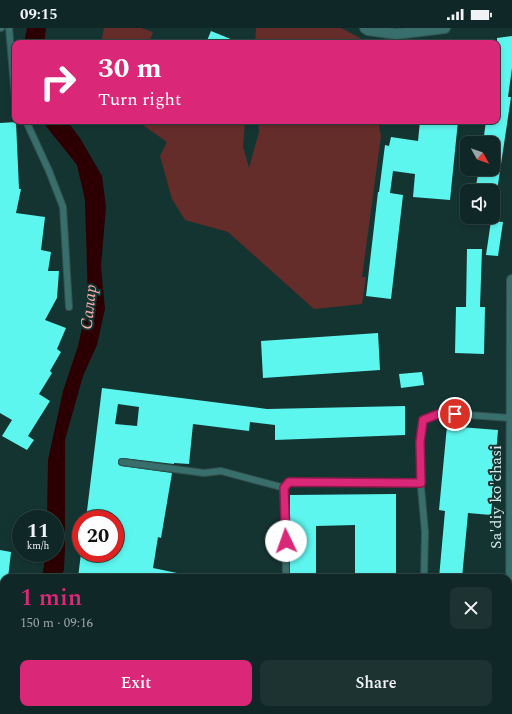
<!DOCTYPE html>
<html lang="en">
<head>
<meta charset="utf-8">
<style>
	:root { --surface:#0f2726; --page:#1d3332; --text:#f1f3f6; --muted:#9ba5a7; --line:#2f4443; --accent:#db2777 }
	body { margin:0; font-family:Spectral,serif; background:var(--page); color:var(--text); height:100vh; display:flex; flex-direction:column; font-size:15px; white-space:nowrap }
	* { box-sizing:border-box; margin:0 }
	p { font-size:13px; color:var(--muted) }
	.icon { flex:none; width:22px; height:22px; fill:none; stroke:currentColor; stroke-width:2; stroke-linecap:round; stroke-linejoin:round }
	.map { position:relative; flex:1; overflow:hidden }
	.panel { position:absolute; left:0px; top:546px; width:512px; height:140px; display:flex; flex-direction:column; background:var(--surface); border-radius:12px 12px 0 0; box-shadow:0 2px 6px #0003,0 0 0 1px var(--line) }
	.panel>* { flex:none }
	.banner { position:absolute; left:12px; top:12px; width:488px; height:84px; border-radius:8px; box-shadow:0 2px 6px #0003,0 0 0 1px var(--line); background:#db2777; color:#fff; overflow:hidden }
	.needle { width:26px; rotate:130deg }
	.fabs { position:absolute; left:460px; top:108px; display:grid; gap:8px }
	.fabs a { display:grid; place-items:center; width:40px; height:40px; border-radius:8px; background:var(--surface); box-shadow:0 2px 6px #0003,0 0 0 1px var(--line); font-size:20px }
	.speed { position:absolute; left:12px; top:482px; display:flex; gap:8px; font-size:20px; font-weight:700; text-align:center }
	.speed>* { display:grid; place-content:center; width:52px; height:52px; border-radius:50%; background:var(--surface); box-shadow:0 2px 6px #0003,0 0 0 1px var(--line); line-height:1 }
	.speed small { font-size:10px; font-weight:400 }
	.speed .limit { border:6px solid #d22; background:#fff; color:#111 }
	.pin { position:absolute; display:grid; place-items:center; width:34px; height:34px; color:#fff; margin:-17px; border:2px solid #fff; border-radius:50%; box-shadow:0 1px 4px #0007 }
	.me { position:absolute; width:44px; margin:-22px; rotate:357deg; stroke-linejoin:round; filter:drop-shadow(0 0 3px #0008) }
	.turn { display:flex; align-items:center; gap:14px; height:84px; padding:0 20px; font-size:18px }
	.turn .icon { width:52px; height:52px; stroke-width:2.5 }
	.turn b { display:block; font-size:28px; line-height:34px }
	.round { display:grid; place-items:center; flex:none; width:42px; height:42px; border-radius:8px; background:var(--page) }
	.summary { display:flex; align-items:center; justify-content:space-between; height:68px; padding:0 20px }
	h1 { font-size:24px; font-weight:600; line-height:30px; color:var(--accent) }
	.cta { display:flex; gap:8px; margin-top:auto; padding:8px 20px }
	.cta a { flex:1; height:46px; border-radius:8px; background:var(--accent); color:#fff; font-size:16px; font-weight:600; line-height:46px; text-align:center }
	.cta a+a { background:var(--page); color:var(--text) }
	.status { display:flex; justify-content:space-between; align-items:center; height:28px; padding:0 20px; background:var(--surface); direction:ltr }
	.status svg { height:11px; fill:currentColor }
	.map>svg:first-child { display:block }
</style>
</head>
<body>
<div class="status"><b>09:15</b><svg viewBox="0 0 49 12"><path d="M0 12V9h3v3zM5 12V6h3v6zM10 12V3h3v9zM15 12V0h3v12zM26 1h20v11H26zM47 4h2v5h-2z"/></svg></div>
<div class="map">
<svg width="512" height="686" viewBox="0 0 512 686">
	<rect width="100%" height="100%" fill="#143432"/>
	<!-- green -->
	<g fill="#652d2a">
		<polygon points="104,0 141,0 153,4 149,15 101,15"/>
		<polygon points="256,0 341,0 362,11 361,15 255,15"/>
		<polygon points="137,93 245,93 243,119 249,140 259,104 258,93 378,93 381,108 362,249 366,249 362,276 314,281 228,204 185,192 172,171 160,128 167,114"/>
	</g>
	<!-- water -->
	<g fill="#2c0002">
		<polygon points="27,0 46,0 44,15 24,15"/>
		<polygon points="42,93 67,93 80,110 102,148 106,179 101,239 105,281 97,317 83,348 65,412 65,520 64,542 60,550 42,550 46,525 55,525 55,491 47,491 48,432 63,363 78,318 88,273 85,172 77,137"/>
		<polygon points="40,682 58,682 59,686 40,686"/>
	</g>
	<!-- building -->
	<g fill="#5df6ef" fill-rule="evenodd">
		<polygon points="211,3 238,14 238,15 206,15"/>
		<polygon points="512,8 512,40 508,69 511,69 497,163 475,163 479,141 493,141 493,115 483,115 486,93 497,93 497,10"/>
		<polygon points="420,93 458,93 450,172 413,169 415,146 393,143 390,165 403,167 391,271 366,268 378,164 379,164 385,117 389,118 391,109 418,113"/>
		<polygon points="16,94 19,161 21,161 16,185 45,189 41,222 51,224 48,243 59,243 57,270 45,292 66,300 57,321 61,324 50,343 52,345 39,366 50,373 28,408 34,412 27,422 2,408 12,392 0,385 0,95"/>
		<polygon points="491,193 503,194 498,228 486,227"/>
		<polygon points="467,221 482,221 480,279 485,279 484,326 455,325 456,279 466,279"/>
		<polygon points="378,305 380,342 263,350 261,313"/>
		<polygon points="422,344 424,357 401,360 399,346"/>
		<path d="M 102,360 L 267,381 L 405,378 L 405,407 L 275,412 L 275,397 L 250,394 L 249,403 L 193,396 L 189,436 L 174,435 L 174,436 L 123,430 L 119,431 L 118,434 L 119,437 L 121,438 L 172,445 L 161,510 L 158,509 L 153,540 L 177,545 L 176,550 L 78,550 L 81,525 L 115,525 L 115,513 L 119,491 L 86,491 ZM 118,376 L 139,379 L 137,398 L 115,396 Z"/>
		<polygon points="447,398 498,402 491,487 468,485 462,550 439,550 445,483 439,482"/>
		<polygon points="396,466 396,550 355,550 355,497 316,498 316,550 290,550 290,467"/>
		<polygon points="0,522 11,524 8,550 4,550 4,558 0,558"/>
	</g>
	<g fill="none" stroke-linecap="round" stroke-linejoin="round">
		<!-- service casing -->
		<g stroke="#33514f" stroke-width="8">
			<g id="service">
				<polyline points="0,0 1,0"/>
				<polyline points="9,0 15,70"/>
				<polyline points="26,93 49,143 63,179 69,279"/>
				<polyline points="122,434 204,445 221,443 285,460"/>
				<polyline points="286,550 285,460 289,454 421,455"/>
				<polyline points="424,550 425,504 421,459 420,414 423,392 441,385 511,390"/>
				<polyline points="297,682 298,686"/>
				<polyline points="415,686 415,682"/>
			</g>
		</g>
		<!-- minor casing -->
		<g stroke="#33514f" stroke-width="12">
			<g id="minor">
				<polyline points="365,0 368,2 396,6 445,0"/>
				<polyline points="509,686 511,654 512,252"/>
			</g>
		</g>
		<!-- service -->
		<use href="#service" stroke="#386e6b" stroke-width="6"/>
		<!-- minor -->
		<use href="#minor" stroke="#386e6b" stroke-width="10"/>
	</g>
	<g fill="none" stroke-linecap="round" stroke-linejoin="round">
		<!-- route casing -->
		<g stroke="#8e194d" stroke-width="10">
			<polyline id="route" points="286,513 284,460 289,454 421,455 420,414 423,392 441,385 455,386"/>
		</g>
		<!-- route -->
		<use href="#route" stroke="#db2777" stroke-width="7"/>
	</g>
	<g text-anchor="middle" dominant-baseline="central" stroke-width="4" stroke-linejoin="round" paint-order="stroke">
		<!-- street labels -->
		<g font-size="16" fill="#d6e8e6" stroke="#143432">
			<text transform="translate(496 469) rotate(-90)">Sa'diy ko'chasi</text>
		</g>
		<!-- water labels -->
		<g font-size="17" font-style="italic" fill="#feaea8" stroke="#143432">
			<text transform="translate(89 279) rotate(-84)">Салар</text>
		</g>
	</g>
</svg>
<div class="fabs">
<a><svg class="needle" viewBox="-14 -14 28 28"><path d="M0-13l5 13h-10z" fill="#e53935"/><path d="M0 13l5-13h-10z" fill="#9ba5a7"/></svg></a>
<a><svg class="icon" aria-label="sound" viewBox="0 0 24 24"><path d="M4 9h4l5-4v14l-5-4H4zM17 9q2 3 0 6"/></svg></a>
</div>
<div class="speed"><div>11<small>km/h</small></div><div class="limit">20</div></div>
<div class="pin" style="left:455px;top:386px;background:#d93025"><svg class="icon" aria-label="arrive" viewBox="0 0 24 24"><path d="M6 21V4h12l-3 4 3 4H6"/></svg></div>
<svg class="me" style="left:286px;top:513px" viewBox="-20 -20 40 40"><circle r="19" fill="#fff"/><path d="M0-13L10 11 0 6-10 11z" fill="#db2777"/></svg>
<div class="banner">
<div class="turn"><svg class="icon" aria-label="right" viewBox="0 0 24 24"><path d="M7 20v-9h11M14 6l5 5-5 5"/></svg><div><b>30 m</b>Turn right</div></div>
</div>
<section class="panel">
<div class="summary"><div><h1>1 min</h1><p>150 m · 09:16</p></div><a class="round"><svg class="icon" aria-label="close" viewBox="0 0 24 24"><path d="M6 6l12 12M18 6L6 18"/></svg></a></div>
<div class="cta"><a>Exit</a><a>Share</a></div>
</section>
</div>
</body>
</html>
